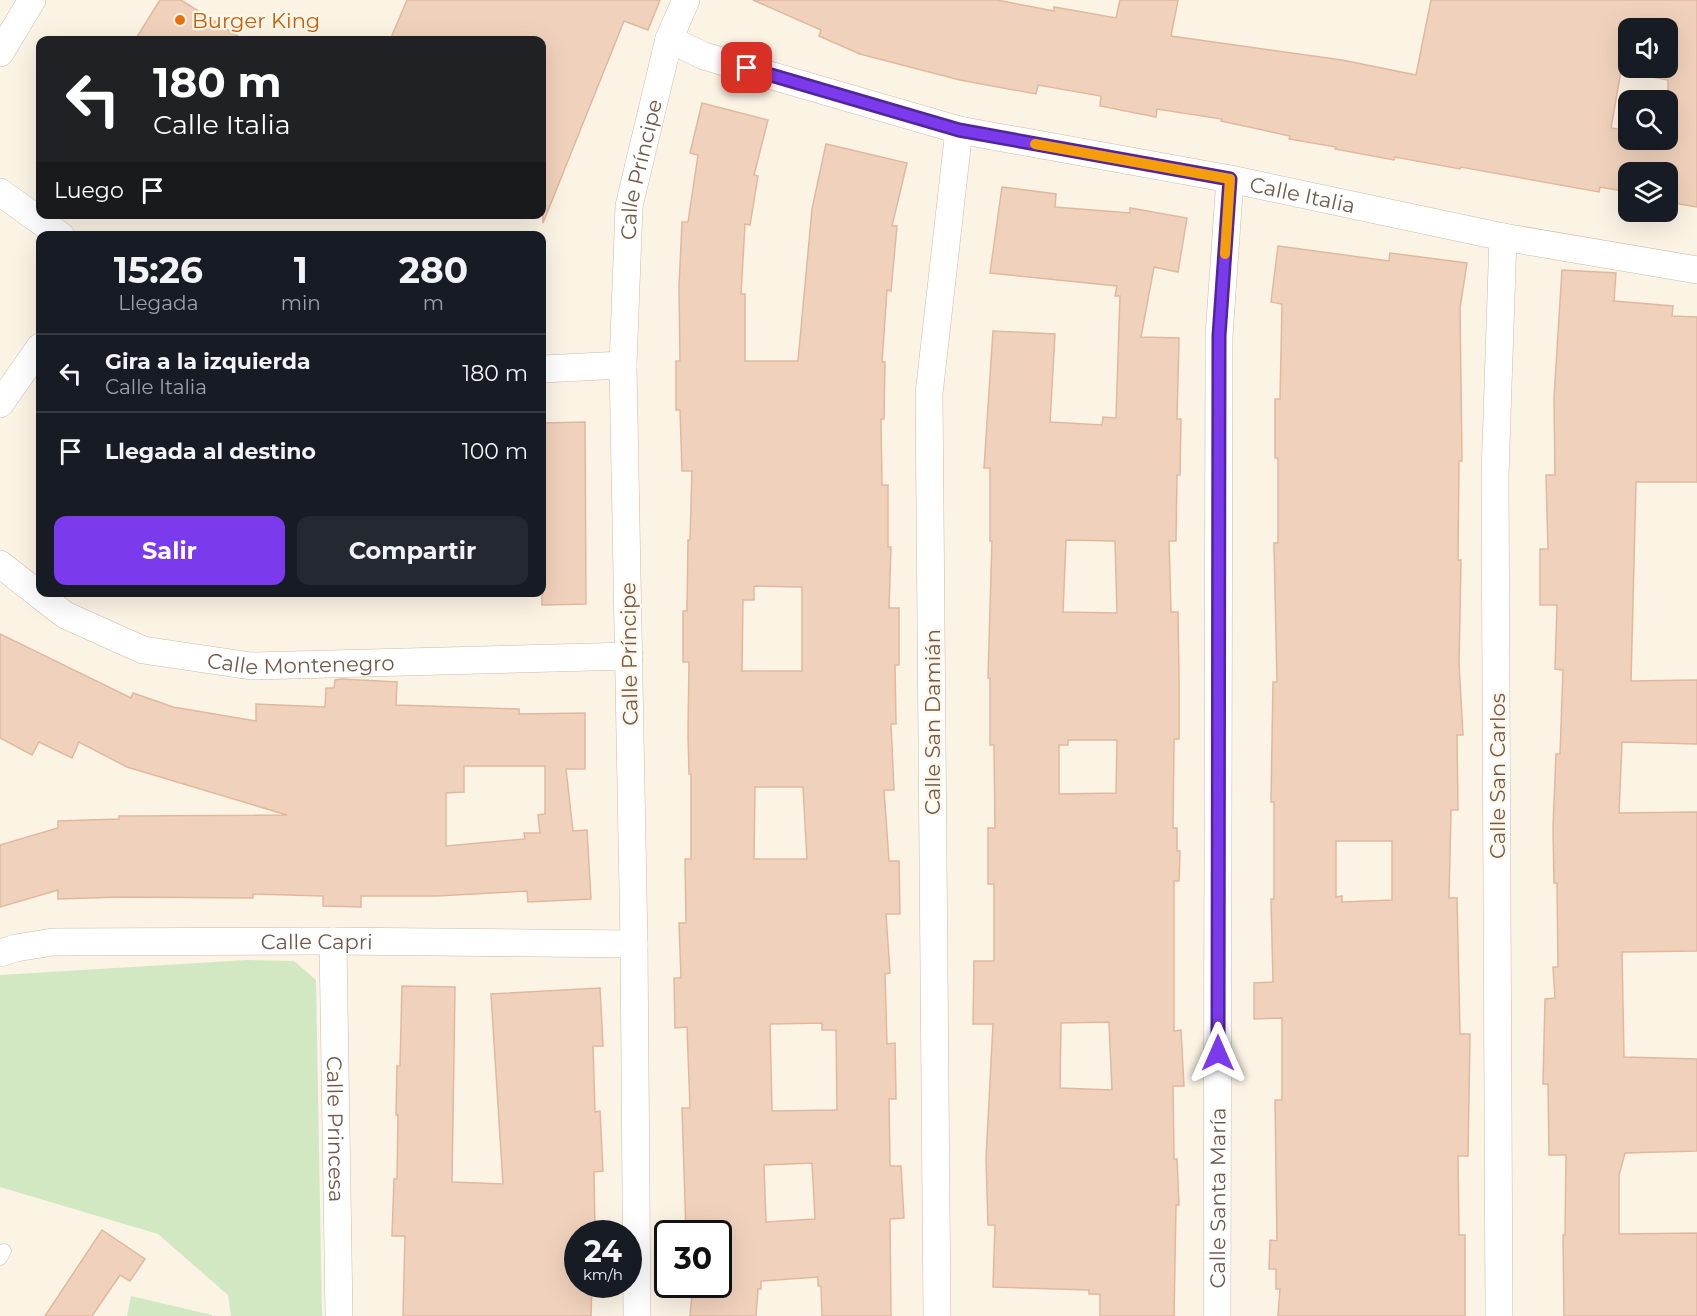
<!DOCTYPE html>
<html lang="es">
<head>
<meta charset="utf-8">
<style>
	:root { --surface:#171b24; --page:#242831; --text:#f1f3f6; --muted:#9ea1a6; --line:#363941; --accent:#7c3aed }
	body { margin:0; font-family:Montserrat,sans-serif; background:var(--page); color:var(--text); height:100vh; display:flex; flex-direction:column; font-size:22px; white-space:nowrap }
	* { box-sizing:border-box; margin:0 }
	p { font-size:20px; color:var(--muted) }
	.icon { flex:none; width:33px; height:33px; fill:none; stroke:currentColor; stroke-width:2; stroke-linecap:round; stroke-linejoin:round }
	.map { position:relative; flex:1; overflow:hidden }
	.side { position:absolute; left:36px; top:231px; width:510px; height:366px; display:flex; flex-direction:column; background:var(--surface); border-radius:12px; box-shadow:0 6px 24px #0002 }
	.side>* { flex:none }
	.top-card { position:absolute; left:36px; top:36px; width:510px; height:183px; border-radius:12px; box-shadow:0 6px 24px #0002; background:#202124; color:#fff; overflow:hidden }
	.fabs { position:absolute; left:1618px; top:18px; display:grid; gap:12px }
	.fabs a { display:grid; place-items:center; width:60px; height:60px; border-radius:12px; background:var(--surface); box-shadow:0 6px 24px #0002; font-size:30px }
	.speed { position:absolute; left:564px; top:1220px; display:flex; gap:12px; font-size:30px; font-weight:700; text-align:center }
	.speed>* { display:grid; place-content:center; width:78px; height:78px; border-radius:50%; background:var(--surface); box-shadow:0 6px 24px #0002; line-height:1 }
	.speed small { font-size:15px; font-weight:400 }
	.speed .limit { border:3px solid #111; border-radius:9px; background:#fff; color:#111 }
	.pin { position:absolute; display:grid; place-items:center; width:51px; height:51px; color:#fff; margin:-26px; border-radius:12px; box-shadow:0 3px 9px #0006 }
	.me { position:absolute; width:66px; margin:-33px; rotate:0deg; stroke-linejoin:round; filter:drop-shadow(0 0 4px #0008) }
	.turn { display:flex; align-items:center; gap:21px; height:126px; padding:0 18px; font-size:27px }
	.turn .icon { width:78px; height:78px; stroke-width:2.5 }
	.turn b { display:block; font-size:42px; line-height:51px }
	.then { display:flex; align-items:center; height:57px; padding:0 18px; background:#0003; gap:12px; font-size:22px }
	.eta { display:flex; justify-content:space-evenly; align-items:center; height:102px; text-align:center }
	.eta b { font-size:36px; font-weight:700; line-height:42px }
	.primary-button { display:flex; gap:12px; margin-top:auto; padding:12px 18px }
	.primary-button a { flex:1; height:69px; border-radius:12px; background:var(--accent); color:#fff; font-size:24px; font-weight:700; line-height:69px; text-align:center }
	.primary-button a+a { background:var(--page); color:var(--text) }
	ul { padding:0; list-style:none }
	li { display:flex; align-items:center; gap:18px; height:78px; padding:0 18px; border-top:2px solid var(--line) }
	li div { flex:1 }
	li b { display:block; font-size:22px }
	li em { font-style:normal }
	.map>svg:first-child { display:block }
</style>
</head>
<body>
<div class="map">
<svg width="1697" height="1316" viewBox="0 0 1697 1316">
	<rect width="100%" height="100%" fill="#fbf3e4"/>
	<!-- green -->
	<g fill="#d1e8c3">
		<polygon points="248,960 294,961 316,980 322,1316 231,1316 228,1295 158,1234 0,1187 0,975"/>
		<polygon points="131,1296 212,1315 212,1316 127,1316"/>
	</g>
	<!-- building -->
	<g fill="#f0d2bc" stroke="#e2b89d" stroke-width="1.5" fill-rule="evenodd">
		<polygon points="160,0 181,0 244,40 135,40"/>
		<polygon points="407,0 660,0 648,30 624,21 543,223 542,40 390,40"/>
		<path d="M 753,0 L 997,0 L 1054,11 L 1054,7 L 1116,18 L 1120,0 L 1178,0 L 1171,36 L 1342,60 L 1416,75 L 1431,0 L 1697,0 L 1697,207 L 1668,202 L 1668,172 L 1629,172 L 1629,192 L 1600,187 L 1599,192 L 1461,167 L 1460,169 L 1395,157 L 1394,160 L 1335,149 L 1336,147 L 1289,139 L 1290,136 L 1221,121 L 1222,119 L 1157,109 L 1156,117 L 1100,106 L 1101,96 L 1038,85 L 1036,94 L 960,80 L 860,54 L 819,36 L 821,30 ZM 1629,28 L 1668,28 L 1668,68 L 1629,68 ZM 1621,71 L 1668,80 L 1668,140 L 1629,140 L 1629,131 L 1611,128 Z"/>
		<path d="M 702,103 L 768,120 L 754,175 L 758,176 L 750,225 L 745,224 L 741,294 L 745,294 L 745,361 L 798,361 L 812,209 L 826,144 L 907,163 L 892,226 L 897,226 L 891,291 L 887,290 L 882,362 L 885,362 L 884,419 L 881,419 L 882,485 L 888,485 L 888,547 L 891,547 L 889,608 L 899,608 L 899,665 L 895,665 L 896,724 L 891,724 L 894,790 L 884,790 L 889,861 L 899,861 L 900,914 L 886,914 L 890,973 L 885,974 L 887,1044 L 895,1043 L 896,1099 L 889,1099 L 890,1166 L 901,1166 L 904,1218 L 890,1219 L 891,1316 L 822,1316 L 821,1286 L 818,1286 L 818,1277 L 761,1281 L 761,1289 L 758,1289 L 756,1316 L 690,1316 L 693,1284 L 718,1284 L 718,1233 L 686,1233 L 682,1108 L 690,1108 L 687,1027 L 675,1028 L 674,978 L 681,978 L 679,923 L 686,923 L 685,859 L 691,859 L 691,774 L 689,774 L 688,734 L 689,662 L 683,662 L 683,611 L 687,611 L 688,540 L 690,540 L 692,471 L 682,471 L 680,410 L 676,410 L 676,361 L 680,361 L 679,287 L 682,222 L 688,222 L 698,155 L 690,153 ZM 754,586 L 802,587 L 802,671 L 742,671 L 743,600 L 754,600 ZM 755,787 L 803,787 L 807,859 L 754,859 ZM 822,1023 L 822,1030 L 836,1030 L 837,1110 L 772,1111 L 770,1024 ZM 812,1163 L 815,1219 L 766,1222 L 764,1165 Z"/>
		<path d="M 1002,187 L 1056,194 L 1055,207 L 1130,213 L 1130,208 L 1187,218 L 1178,272 L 1154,267 L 1141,337 L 1179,338 L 1177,419 L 1181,419 L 1180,475 L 1177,475 L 1176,541 L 1169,541 L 1171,612 L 1178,612 L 1179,678 L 1179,739 L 1174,739 L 1173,828 L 1177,828 L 1177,851 L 1180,851 L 1179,881 L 1174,881 L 1174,1031 L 1181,1030 L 1184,1086 L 1173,1086 L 1174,1159 L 1177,1159 L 1179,1205 L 1176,1205 L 1174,1316 L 1100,1316 L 1100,1294 L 1089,1294 L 1089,1290 L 993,1287 L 995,1225 L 988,1225 L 986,1159 L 993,1024 L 973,1024 L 974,961 L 994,961 L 994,884 L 988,884 L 988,828 L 995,828 L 994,745 L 990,745 L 990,678 L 988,678 L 992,541 L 990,541 L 990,468 L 984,468 L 993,331 L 1055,334 L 1050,422 L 1102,425 L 1103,417 L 1116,418 L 1120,296 L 1115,296 L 1117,286 L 990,273 ZM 1066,540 L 1115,541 L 1117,613 L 1063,612 ZM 1068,740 L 1117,740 L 1116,793 L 1059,794 L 1059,745 L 1068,745 ZM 1109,1022 L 1112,1090 L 1060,1088 L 1061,1023 Z"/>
		<path d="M 1278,246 L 1389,261 L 1390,253 L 1467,263 L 1460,308 L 1462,461 L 1459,461 L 1458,560 L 1461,560 L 1459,663 L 1463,735 L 1457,735 L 1458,810 L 1451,810 L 1449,898 L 1457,898 L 1460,1034 L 1470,1034 L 1468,1156 L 1458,1156 L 1459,1235 L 1465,1235 L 1465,1316 L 1278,1316 L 1280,1289 L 1276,1289 L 1276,1269 L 1269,1269 L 1270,1240 L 1277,1241 L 1275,1100 L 1282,1100 L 1282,1018 L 1254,1019 L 1254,983 L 1273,982 L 1271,899 L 1274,899 L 1274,802 L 1271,802 L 1273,682 L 1277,682 L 1274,543 L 1278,543 L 1278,458 L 1275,458 L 1275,399 L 1280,399 L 1282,304 L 1271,302 ZM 1336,841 L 1392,841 L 1392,900 L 1342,902 L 1342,896 L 1336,897 Z"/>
		<polygon points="1562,270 1616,273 1614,301 1673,306 1672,316 1697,317 1697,482 1636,482 1631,681 1697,680 1697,744 1622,742 1619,813 1697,812 1697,951 1622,952 1624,1057 1697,1059 1697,1151 1625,1153 1619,1175 1619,1234 1697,1233 1697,1316 1564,1316 1563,1235 1565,1235 1566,1155 1549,1155 1548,1084 1543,1084 1545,999 1555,998 1553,967 1558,967 1557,883 1554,883 1553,828 1556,754 1560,754 1563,670 1555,669 1557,605 1540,605 1540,549 1548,549 1546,475 1555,475 1554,398"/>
		<polygon points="585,422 586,604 542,605 542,423"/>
		<path d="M 0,634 L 131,698 L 133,693 L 173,707 L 256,721 L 256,704 L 325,707 L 326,688 L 334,688 L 335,680 L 341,679 L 397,682 L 396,705 L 519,709 L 519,714 L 585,713 L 585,769 L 566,769 L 573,831 L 587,830 L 591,899 L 528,902 L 527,891 L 437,896 L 361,896 L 361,907 L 323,906 L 323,896 L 253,894 L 253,898 L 121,897 L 58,899 L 58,890 L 0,907 L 0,845 L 58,828 L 58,821 L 119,819 L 119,816 L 129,816 L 287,815 L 127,767 L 79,742 L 72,758 L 39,742 L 32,755 L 0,738 ZM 464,766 L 545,766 L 545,814 L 538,815 L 540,833 L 524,833 L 525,839 L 446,846 L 446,793 L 464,792 Z"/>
		<polygon points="402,986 455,987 452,1182 503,1184 491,994 600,988 603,1046 593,1046 595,1112 600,1111 603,1171 594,1172 595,1233 578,1233 578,1284 592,1284 591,1316 403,1316 405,1236 392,1236 394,1179 397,1179 398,1115 396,1115 397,1066 400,1066"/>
		<polygon points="102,1230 145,1259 130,1281 120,1275 92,1316 45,1316"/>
	</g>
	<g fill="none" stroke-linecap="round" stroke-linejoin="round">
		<!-- lane casing -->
		<g stroke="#cdbaab" stroke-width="15">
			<polyline id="lane" points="0,1258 4,1251"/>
		</g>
		<!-- street casing -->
		<g stroke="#cdbaab" stroke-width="28">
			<g id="street">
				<path id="s1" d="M 669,39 L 704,56 L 959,130 L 1230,179 L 1503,237 L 1697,270"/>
				<polyline points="0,53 32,0"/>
				<polyline points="0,192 61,236"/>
				<polyline points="542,369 623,365"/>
				<polyline points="0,404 40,347"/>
				<path id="s2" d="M 0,564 L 65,615 L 143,650 L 251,666 L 629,656"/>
				<path id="s3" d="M 333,941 L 339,1316"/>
				<path id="s4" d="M 0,953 L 16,948 L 53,942 L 333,941 L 634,944"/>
				<path id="s5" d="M 637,1316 L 634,944 L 623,365 L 629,206 L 669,39 L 686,0"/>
				<polyline points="937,1316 929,394 959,130"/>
				<path id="s6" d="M 1217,1316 L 1219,336 L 1230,179"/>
				<polyline points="1499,1316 1495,476 1503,237"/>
			</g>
		</g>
		<!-- lane -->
		<use href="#lane" stroke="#fff" stroke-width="14"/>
		<!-- street -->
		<use href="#street" stroke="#fff" stroke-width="27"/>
	</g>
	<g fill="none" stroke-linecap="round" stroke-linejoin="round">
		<!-- route casing -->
		<g stroke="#51269a" stroke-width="15">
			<polyline id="route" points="747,68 959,130 1230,179 1219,336 1218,1053"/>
		</g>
		<!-- route -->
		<use href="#route" stroke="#7c3aed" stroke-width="10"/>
		<!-- slow -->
		<polyline stroke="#f59e0b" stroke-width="10" points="1035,144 1230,179 1225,254"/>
	</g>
	<!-- markers -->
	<circle fill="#e8710a" stroke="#fef7ea" stroke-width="2" cx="180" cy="20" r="6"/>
	<g text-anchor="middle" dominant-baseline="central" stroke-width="4.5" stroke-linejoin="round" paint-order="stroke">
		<!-- food labels -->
		<g font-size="21" fill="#c56008" stroke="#fef7ea" text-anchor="start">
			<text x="192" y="20">Burger King</text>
		</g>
		<!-- street labels -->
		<g font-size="21" fill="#73594a" stroke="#fef7ea">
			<text stroke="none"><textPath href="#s5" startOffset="1148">Calle Príncipe</textPath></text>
			<text stroke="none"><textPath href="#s1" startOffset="654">Calle Italia</textPath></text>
			<text transform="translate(629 654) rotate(-91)">Calle Príncipe</text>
			<text stroke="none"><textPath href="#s2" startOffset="327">Calle Montenegro</textPath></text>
			<text transform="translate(932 722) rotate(-90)">Calle San Damián</text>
			<text transform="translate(1497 776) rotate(-90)">Calle San Carlos</text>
			<text stroke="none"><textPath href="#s4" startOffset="318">Calle Capri</textPath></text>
			<text stroke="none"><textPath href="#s3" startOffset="188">Calle Princesa</textPath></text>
			<text stroke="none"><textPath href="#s6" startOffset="118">Calle Santa María</textPath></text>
		</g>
	</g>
</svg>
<div class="fabs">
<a><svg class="icon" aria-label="sound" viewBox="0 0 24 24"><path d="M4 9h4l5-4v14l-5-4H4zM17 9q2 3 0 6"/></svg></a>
<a><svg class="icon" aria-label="search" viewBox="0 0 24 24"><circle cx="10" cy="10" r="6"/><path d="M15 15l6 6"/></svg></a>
<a><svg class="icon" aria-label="layers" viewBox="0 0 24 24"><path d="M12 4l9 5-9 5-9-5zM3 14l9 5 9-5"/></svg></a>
</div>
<div class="speed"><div>24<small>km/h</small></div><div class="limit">30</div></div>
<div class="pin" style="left:747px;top:68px;background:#d93025"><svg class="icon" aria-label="arrive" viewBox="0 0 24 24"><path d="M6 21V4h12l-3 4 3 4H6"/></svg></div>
<svg class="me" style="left:1218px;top:1053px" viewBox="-20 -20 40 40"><path d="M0-17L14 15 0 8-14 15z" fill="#7c3aed" stroke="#fff" stroke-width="4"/></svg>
<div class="top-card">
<div class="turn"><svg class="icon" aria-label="left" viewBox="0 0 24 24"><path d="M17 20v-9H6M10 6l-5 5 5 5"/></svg><div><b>180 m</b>Calle Italia</div></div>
<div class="then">Luego<svg class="icon" aria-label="arrive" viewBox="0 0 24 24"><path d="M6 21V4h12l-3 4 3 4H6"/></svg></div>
</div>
<section class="side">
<div class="eta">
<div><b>15:26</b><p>Llegada</p></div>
<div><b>1</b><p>min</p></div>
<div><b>280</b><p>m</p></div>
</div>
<ul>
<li><svg class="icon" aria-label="left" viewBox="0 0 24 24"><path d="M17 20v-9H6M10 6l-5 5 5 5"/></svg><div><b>Gira a la izquierda</b><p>Calle Italia</p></div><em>180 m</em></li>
<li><svg class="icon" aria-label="arrive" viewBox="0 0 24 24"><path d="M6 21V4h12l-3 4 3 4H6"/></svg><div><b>Llegada al destino</b></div><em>100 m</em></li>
</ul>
<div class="primary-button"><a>Salir</a><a>Compartir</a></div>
</section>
</div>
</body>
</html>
